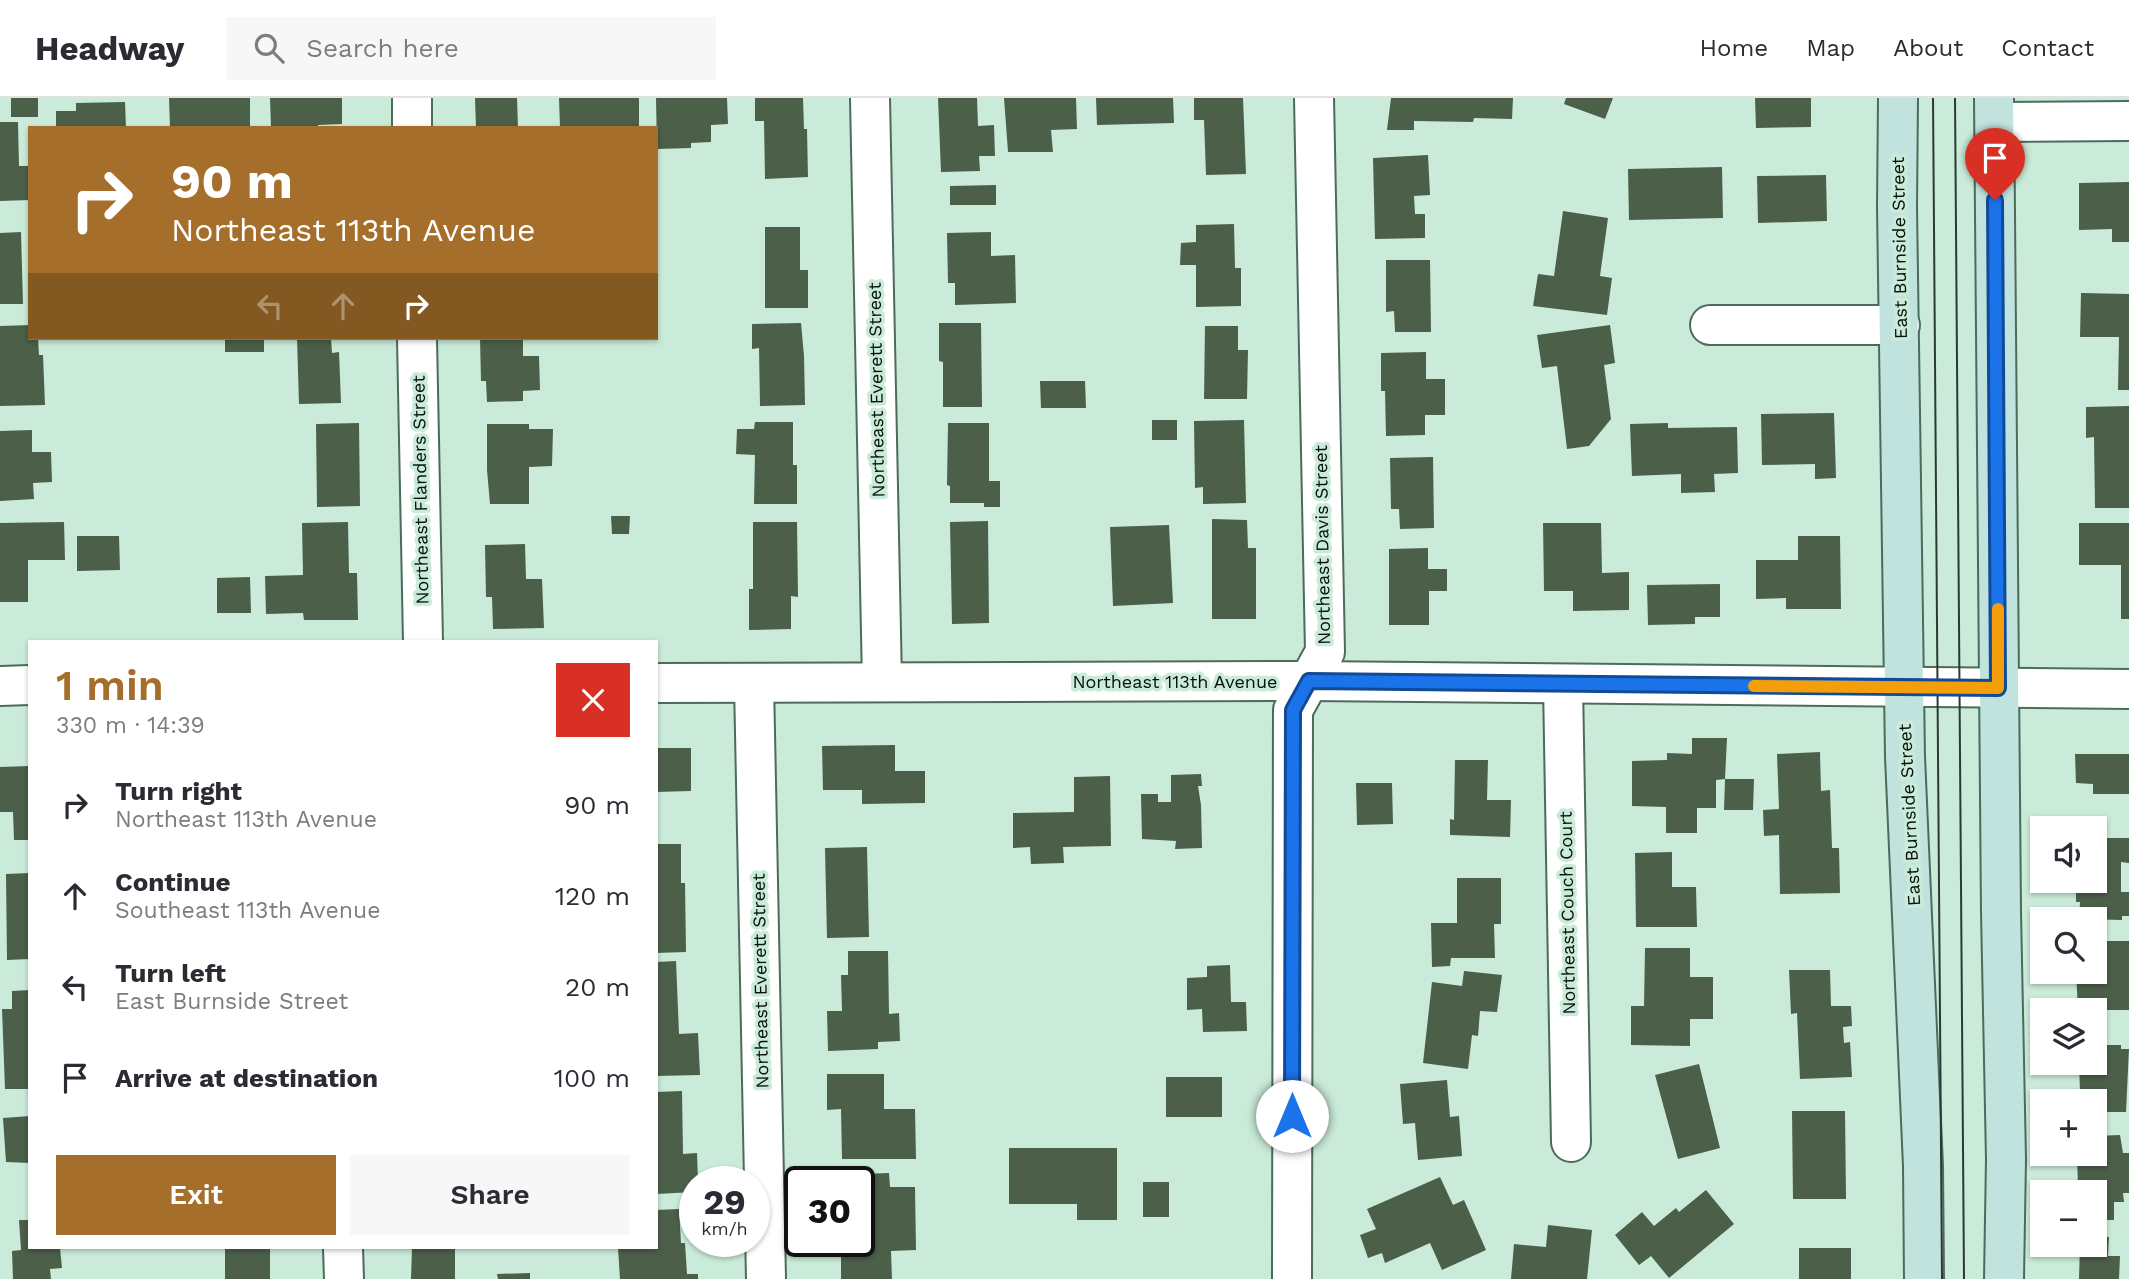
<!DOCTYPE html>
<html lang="en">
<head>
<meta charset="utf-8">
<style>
	:root { --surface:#fff; --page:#f7f7f7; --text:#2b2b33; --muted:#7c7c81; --line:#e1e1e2; --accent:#a56e2a }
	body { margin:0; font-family:"Work Sans",sans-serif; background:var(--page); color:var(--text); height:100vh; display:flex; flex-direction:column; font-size:26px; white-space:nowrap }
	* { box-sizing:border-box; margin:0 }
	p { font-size:23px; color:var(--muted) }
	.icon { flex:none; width:38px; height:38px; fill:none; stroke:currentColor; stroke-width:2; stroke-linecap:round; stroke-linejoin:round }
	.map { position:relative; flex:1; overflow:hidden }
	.details { position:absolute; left:28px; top:542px; width:630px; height:609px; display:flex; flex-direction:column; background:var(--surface); border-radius:0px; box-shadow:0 2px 5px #0004 }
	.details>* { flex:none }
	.hud { position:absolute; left:28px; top:28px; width:630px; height:214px; border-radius:0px; box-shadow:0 2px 5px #0004; background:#a56e2a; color:#fff; overflow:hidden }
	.tools { position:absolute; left:2030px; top:718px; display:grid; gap:14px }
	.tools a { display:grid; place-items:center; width:77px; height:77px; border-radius:0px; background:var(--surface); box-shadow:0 2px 5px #0004; font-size:35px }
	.speed { position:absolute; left:679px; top:1068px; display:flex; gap:14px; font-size:35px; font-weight:700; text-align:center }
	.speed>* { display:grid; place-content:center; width:91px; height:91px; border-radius:50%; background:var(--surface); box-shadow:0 2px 5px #0004; line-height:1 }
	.speed small { font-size:18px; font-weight:400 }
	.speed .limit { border:4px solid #111; border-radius:10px; background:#fff; color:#111 }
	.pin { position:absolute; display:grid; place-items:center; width:60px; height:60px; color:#fff; margin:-72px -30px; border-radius:50% 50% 50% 0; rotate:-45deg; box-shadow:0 0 7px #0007 }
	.pin .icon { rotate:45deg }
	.me { position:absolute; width:77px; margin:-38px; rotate:0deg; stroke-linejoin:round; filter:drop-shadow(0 0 5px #0008) }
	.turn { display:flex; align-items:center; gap:24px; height:147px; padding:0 28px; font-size:32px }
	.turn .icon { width:91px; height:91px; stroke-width:2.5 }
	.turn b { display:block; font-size:49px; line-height:60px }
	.lanes { display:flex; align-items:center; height:66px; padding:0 28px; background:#0003; justify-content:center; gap:35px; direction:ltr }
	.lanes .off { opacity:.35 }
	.round { display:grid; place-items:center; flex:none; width:74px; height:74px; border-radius:0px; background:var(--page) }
	.head { display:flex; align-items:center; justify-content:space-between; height:119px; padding:0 28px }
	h1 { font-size:42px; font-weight:600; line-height:52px; color:var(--accent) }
	.primary-button { display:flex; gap:14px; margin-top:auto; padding:14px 28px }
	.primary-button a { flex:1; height:80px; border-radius:0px; background:var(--accent); color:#fff; font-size:28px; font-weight:600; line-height:80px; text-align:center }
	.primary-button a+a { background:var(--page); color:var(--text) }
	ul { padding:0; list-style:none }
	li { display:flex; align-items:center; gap:21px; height:91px; padding:0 28px }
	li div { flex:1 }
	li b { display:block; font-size:26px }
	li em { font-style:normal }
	header { display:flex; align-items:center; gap:42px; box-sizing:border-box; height:98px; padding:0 35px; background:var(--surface); border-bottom:2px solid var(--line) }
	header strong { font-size:33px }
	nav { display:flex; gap:38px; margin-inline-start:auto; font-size:24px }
	.search { width:490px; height:63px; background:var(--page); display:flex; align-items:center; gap:18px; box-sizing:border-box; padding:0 24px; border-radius:0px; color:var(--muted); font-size:26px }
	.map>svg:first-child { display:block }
</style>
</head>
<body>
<header>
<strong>Headway</strong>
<div class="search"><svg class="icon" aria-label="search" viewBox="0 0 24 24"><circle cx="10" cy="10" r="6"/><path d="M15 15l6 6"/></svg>Search here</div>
<nav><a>Home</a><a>Map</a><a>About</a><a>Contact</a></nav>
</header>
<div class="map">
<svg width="2129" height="1181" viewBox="0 0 2129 1181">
	<rect width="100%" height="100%" fill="#caebd9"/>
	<!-- building -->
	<g fill="#4b5f49">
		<rect x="11" y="0" width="27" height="19"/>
		<polygon points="169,0 250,0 250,30 170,30"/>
		<polygon points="270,0 342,0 342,26 318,27 318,30 271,30"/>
		<polygon points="475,0 517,0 518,30 476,30"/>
		<polygon points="559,0 639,0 639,30 560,30"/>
		<polygon points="656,0 727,0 728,26 711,27 711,44 691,45 691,50 657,51"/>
		<polygon points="755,0 803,0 804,31 807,31 808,79 765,81 764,23 755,23"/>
		<polygon points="938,0 977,0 978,28 994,27 995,58 979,58 980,73 941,74"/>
		<polygon points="1004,0 1076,0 1077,31 1051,32 1053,54 1008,54"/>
		<polygon points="1096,0 1173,0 1174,25 1097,27"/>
		<polygon points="1194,0 1243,0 1246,76 1206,77 1204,22 1194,22"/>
		<polygon points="1391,0 1513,0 1512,21 1474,20 1473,24 1414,23 1414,32 1387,32"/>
		<polygon points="1566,0 1613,0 1605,21 1564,6"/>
		<polygon points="1755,0 1811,0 1811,29 1756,30"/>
		<polygon points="125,4 126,30 56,30 56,13 76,13 76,5"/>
		<polygon points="0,24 18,24 19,68 30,68 30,102 0,103"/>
		<polygon points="1428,57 1430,97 1414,98 1415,116 1425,116 1425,140 1375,141 1373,60"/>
		<polygon points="1722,69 1723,120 1629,122 1628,71"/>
		<polygon points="1826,77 1827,123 1758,125 1757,78"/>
		<polygon points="2129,84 2129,144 2112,144 2112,131 2079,132 2079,85"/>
		<polygon points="996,87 996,107 950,107 950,88"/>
		<polygon points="1563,113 1608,120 1600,178 1612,180 1607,217 1533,208 1538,176 1554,178"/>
		<polygon points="1234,126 1235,170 1241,170 1241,208 1196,209 1196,167 1180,167 1181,145 1196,144 1196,127"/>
		<polygon points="765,129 800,129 800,172 808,172 808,210 765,210"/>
		<polygon points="21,134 23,206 0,206 0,135"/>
		<polygon points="991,134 991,158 1015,157 1016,205 955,207 955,185 948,185 947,135"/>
		<polygon points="1386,162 1430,162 1431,234 1395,234 1394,213 1386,214"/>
		<polygon points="2081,195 2129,196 2129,292 2118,292 2119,239 2080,239"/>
		<polygon points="801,225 804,258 805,307 760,308 759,250 752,251 752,226"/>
		<polygon points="939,225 981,225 982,309 943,309 943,264 939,263"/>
		<polygon points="30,227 30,240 38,240 39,257 43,257 45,307 0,308 0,228"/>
		<polygon points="1610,227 1615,265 1604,267 1611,321 1589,348 1567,351 1557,268 1542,270 1537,237"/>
		<polygon points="1205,228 1238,228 1238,252 1248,252 1247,301 1204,301"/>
		<rect x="225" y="240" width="39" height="14"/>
		<polygon points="297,240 331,240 332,255 339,254 341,305 299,306"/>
		<polygon points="480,240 523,240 523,258 539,258 540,292 523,293 523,303 487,304 486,283 481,283"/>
		<polygon points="1426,254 1426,281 1445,281 1445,317 1425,317 1425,337 1386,338 1385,293 1381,293 1381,255"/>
		<polygon points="1040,283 1085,283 1086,310 1041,310"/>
		<polygon points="2129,308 2129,410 2095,410 2094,339 2086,340 2086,309"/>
		<polygon points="1834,315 1836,380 1815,381 1815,366 1762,367 1761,316"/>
		<rect x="1152" y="322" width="25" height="20"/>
		<polygon points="1244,322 1246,405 1203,406 1203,389 1195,390 1194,323"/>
		<polygon points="755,324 793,324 793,367 797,367 797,406 754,406 755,357 736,356 737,331 754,331"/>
		<polygon points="359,325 360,408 317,409 316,326"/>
		<polygon points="948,325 989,325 989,383 1000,383 1000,409 984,409 984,405 950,405 950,388 947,387"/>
		<polygon points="1668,325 1668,330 1737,329 1738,375 1714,376 1715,394 1681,395 1681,376 1632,378 1630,326"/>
		<polygon points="487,326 529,326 529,331 553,331 552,368 529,369 529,406 490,406 487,372"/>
		<polygon points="32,332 32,354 51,354 52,384 33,385 34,401 0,403 0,333"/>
		<polygon points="1433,359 1434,430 1400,431 1399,411 1391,411 1390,360"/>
		<polygon points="611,418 630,418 629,436 612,436"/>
		<polygon points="1212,421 1247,422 1248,450 1256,450 1256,521 1212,521"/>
		<polygon points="988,423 989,525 952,526 950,424"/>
		<polygon points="64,424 65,462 28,462 28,504 0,504 0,425"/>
		<polygon points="348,424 349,475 357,475 358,522 304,522 303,515 266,516 265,478 303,477 302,425"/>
		<polygon points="753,424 797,424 798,499 791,498 791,531 749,532 749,491 753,491"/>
		<polygon points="1543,425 1601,425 1602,475 1629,474 1629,512 1573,513 1573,493 1544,493"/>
		<polygon points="2079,425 2129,425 2129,521 2121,521 2121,467 2079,467"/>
		<polygon points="1169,427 1173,505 1113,508 1110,429"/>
		<polygon points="77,438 119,438 120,472 77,473"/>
		<polygon points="1798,438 1840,438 1841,511 1786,511 1786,500 1756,501 1756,462 1798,462"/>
		<polygon points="525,446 526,481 542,481 544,530 493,531 492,499 486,499 485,447"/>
		<polygon points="1428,450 1428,471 1447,471 1447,493 1429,493 1429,527 1389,527 1389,451"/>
		<polygon points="250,479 251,515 217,515 217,480"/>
		<polygon points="1720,486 1720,519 1695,519 1695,526 1648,527 1647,487"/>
		<polygon points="1692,640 1727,640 1725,681 1754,681 1753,712 1724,712 1725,681 1716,682 1716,710 1697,710 1697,735 1666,735 1666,709 1632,708 1632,663 1667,662 1667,655 1692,656"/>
		<polygon points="895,647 895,673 925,673 925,705 862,706 862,692 823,692 822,648"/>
		<polygon points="656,650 691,650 691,693 656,694"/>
		<polygon points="1820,654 1821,693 1830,692 1832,750 1839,750 1840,795 1780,796 1779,737 1764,738 1763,712 1779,711 1777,656"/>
		<polygon points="2075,656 2129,656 2129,696 2093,696 2093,686 2076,685"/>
		<polygon points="1455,662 1488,662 1487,702 1511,702 1510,739 1450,737 1450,721 1454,722"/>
		<polygon points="30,668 30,742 14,742 13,714 0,714 0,669"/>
		<polygon points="1201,676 1202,688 1198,688 1201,707 1202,750 1175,751 1176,743 1142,741 1141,696 1158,696 1158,704 1171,704 1171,677"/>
		<polygon points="1110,678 1111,748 1063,749 1064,765 1031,766 1030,749 1013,750 1013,715 1074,714 1074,679"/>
		<polygon points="1356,685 1392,685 1393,726 1357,727"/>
		<polygon points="2095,740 2129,740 2129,765 2121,764 2121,794 2129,794 2129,818 2122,818 2122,822 2079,821 2080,804 2076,804 2076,782 2095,782"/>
		<polygon points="656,746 681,746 681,785 685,785 686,854 656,855"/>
		<polygon points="867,749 869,839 827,840 825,750"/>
		<polygon points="1672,754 1672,789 1696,789 1697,829 1636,829 1635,755"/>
		<polygon points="30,775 30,861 7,862 6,776"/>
		<polygon points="1457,780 1501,780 1501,826 1494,826 1495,860 1451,860 1450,868 1432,869 1431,825 1457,825"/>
		<polygon points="2095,843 2129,843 2129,912 2078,912 2076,873 2095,873"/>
		<polygon points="1645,850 1690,850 1690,879 1713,879 1713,921 1690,921 1690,948 1631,947 1631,908 1644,908"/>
		<polygon points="848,853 888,853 889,916 899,915 900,943 878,944 878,951 828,953 827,913 842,913 841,877 848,877"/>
		<polygon points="676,863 679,936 698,935 700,977 656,978 656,864"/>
		<polygon points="1230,867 1231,904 1246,904 1247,933 1203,934 1202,911 1187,912 1187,880 1207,879 1207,868"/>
		<polygon points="1789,872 1830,872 1831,908 1851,908 1852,928 1843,929 1844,945 1850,944 1852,979 1800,981 1797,915 1791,916"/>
		<polygon points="1464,873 1502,877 1497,914 1480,913 1478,938 1472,937 1468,971 1423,965 1432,884 1462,888"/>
		<polygon points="30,892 30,991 5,991 2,911 12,911 12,893"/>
		<polygon points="2095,947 2121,947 2121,951 2129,951 2126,1014 2095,1014 2095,1003 2085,1003 2085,994 2080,994 2079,964 2095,964"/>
		<polygon points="1699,966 1720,1050 1678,1061 1655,977"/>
		<polygon points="827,976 884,976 884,1011 915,1011 916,1061 842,1061 841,1011 827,1012"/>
		<rect x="1166" y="979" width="56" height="40"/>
		<polygon points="1447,982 1450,1019 1459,1018 1462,1058 1418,1062 1415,1025 1403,1026 1400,986"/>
		<polygon points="682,993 683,1056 697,1055 698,1083 695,1083 695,1094 656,1096 656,994"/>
		<polygon points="1792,1013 1845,1013 1846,1101 1793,1101"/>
		<polygon points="30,1018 30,1065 6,1064 3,1020"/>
		<polygon points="2120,1037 2123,1055 2129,1055 2129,1095 2123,1095 2124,1104 2114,1104 2114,1122 2095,1122 2095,1094 2082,1094 2082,1088 2078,1089 2077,1059 2082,1059 2082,1055 2095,1055 2095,1038"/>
		<polygon points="1009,1050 1117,1050 1117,1122 1077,1122 1077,1106 1009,1106"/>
		<polygon points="889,1075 890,1089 915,1089 916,1152 891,1153 892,1181 841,1181 841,1143 859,1143 859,1083 834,1083 834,1077"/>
		<polygon points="1440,1079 1453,1107 1464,1102 1486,1152 1442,1172 1430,1145 1385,1165 1382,1155 1368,1160 1360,1137 1376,1131 1367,1111"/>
		<rect x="1143" y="1084" width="26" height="35"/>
		<polygon points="1706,1092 1734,1126 1669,1180 1651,1158 1639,1167 1615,1137 1642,1114 1654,1128 1676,1110 1679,1114"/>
		<polygon points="679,1111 681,1145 685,1145 687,1176 698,1176 698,1181 620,1181 618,1150 656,1150 656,1112"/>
		<polygon points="19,1122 30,1122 30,1150 60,1150 62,1170 50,1171 51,1181 13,1181 12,1153 21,1152"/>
		<polygon points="1548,1127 1592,1132 1587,1181 1511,1181 1514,1146 1546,1149"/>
		<polygon points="2095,1138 2109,1139 2108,1158 2120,1158 2119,1181 2079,1181 2080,1146 2095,1146"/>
		<rect x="225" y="1150" width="45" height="31"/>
		<polygon points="412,1150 455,1150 455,1181 411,1181"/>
		<rect x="1799" y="1150" width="52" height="31"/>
		<polygon points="530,1175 530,1181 498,1181 497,1176"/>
	</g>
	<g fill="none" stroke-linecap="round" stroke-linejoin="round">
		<!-- street casing -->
		<g stroke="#4d6b5b" stroke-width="42">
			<g id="street">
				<polyline points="412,0 412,30"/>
				<polyline points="870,0 882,584"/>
				<polyline points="1995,24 2129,23"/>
				<polyline points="1710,227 1900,227"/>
				<polyline points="417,240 423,544"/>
				<polyline points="656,585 1309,583 2129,591"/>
				<polyline points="754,585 766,1181"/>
				<polyline points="1563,586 1571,1044"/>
				<polyline points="0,588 30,587"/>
				<polyline points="343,1150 344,1181"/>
				<polyline points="1292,1181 1293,612 1325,554 1314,0"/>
			</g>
		</g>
		<!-- secondary casing -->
		<g stroke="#4d6b5b" stroke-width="42">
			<g id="secondary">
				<polyline points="1898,0 1897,109 1905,659 1923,1068 1924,1181"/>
				<polyline points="1994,0 2001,814 2006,1061 2004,1181"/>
			</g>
		</g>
		<!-- street -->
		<use href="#street" stroke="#fff" stroke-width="38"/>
		<!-- secondary -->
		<use href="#secondary" stroke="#c0e3de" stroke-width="38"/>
		<!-- tram -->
		<g stroke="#2b3a31" stroke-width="2">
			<polyline points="1933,0 1942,1181"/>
			<polyline points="1955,0 1964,1181"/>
		</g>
	</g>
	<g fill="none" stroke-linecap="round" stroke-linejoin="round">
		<!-- route casing -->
		<g stroke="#114b97" stroke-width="18">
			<polyline id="route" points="1292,1018 1293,612 1309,583 1998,590 1995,102"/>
		</g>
		<!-- route -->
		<use href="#route" stroke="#1a73e8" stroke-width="12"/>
		<!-- slow -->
		<polyline stroke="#f59e0b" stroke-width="12" points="1754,588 1998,590 1998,511"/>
	</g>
	<g text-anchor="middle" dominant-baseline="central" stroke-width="7" stroke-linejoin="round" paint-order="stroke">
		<!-- street labels -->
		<g font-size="18" fill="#07120c" stroke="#caebd9">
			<text transform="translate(1899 150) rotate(-91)">East Burnside Street</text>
			<text transform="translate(876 292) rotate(-91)">Northeast Everett Street</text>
			<text transform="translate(420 392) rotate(-91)">Northeast Flanders Street</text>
			<text transform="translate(1322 447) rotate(-91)">Northeast Davis Street</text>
			<text x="1175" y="583">Northeast 113th Avenue</text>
			<text transform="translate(1909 717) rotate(-93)">East Burnside Street</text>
			<text transform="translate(1567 815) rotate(-91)">Northeast Couch Court</text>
			<text transform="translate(760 883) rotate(-91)">Northeast Everett Street</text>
		</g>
	</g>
</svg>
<div class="tools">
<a><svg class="icon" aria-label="sound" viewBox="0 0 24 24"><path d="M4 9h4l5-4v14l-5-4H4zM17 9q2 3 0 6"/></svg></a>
<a><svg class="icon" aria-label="search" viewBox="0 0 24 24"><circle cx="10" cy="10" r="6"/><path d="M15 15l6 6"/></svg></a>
<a><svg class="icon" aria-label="layers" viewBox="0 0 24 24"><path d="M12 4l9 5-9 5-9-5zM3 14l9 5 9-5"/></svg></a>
<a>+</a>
<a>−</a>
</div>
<div class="speed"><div>29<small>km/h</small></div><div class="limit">30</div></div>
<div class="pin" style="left:1995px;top:102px;background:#d93025"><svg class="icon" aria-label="arrive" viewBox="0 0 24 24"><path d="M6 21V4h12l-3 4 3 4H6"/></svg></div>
<svg class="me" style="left:1292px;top:1018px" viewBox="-20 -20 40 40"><circle r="19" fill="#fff"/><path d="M0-13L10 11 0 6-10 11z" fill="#1a73e8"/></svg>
<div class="hud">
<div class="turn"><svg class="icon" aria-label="right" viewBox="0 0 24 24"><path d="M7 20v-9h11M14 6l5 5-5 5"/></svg><div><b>90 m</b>Northeast 113th Avenue</div></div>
<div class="lanes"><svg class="icon off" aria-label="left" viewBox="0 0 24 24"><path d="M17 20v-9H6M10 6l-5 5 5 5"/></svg><svg class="icon off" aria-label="ahead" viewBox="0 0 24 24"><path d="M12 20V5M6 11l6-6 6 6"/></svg><svg class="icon" aria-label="right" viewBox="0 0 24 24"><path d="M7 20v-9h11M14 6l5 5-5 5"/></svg></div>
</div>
<section class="details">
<div class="head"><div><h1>1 min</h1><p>330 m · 14:39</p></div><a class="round" style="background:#d93025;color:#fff"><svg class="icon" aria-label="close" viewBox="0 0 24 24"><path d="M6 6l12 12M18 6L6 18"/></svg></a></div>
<ul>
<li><svg class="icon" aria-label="right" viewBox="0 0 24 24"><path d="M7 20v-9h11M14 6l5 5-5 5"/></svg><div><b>Turn right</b><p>Northeast 113th Avenue</p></div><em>90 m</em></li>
<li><svg class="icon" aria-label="ahead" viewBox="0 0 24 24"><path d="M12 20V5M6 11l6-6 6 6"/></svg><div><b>Continue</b><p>Southeast 113th Avenue</p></div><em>120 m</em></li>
<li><svg class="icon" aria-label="left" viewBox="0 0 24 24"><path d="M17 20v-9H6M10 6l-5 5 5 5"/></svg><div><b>Turn left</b><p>East Burnside Street</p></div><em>20 m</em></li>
<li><svg class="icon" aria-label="arrive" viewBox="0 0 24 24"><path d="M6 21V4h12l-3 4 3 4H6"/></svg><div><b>Arrive at destination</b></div><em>100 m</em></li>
</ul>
<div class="primary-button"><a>Exit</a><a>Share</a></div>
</section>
</div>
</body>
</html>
